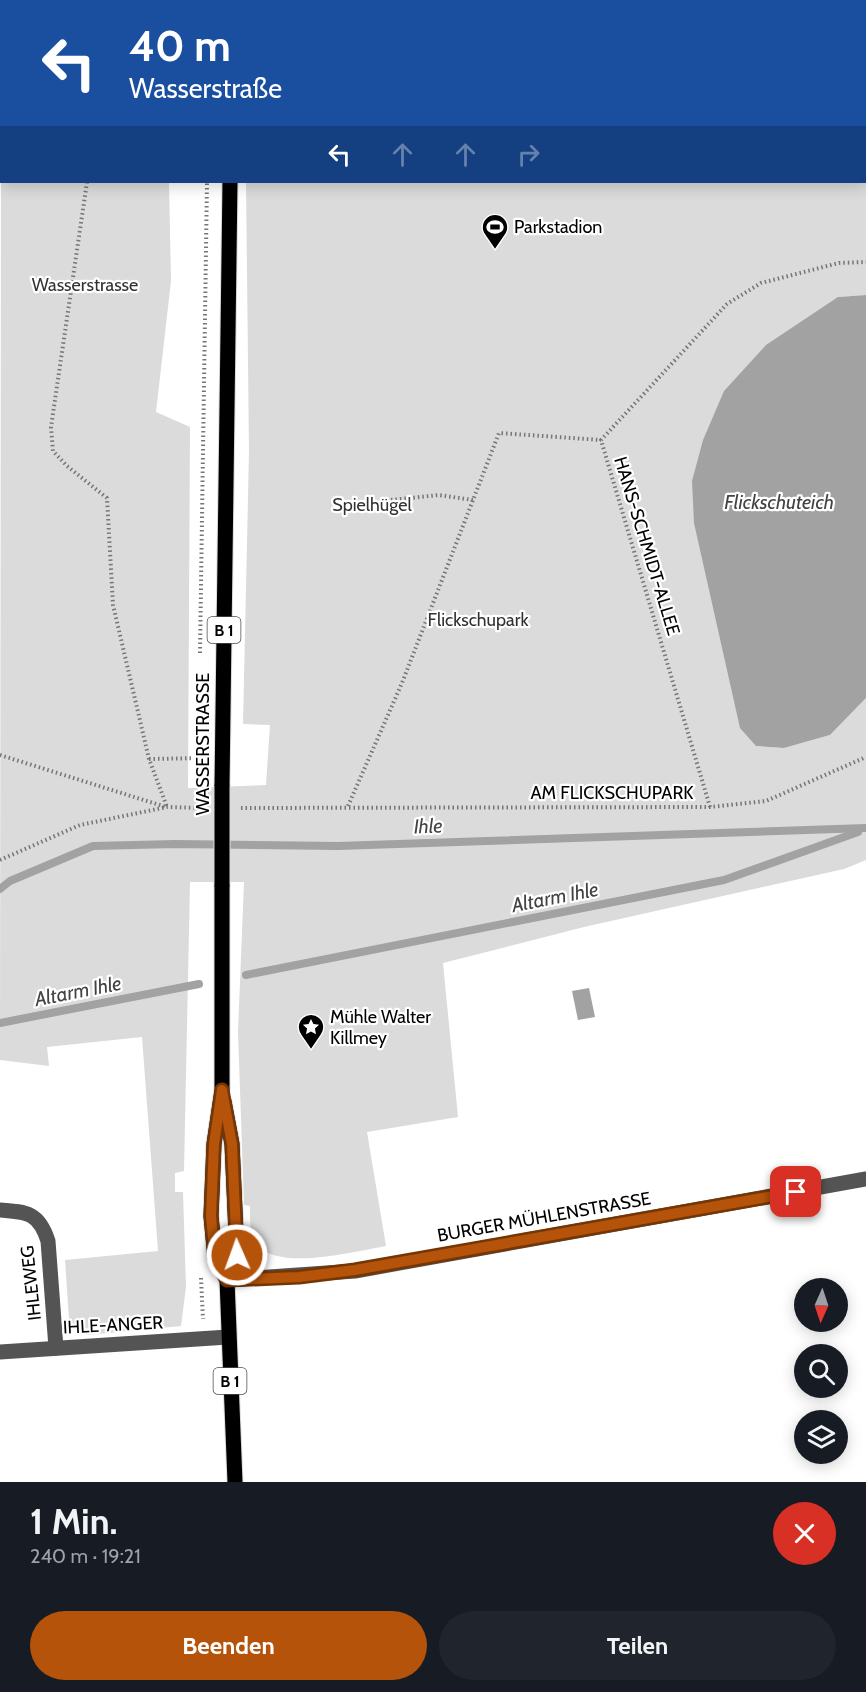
<!DOCTYPE html>
<html lang="de">
<head>
<meta charset="utf-8">
<style>
	:root { --surface:#171b24; --page:#20242c; --text:#f1f3f6; --muted:#9ea1a6; --accent:#b45309 }
	body { margin:0; font-family:Cabin,sans-serif; background:var(--page); color:var(--text); height:100vh; display:flex; flex-direction:column; font-size:22px; white-space:nowrap }
	* { box-sizing:border-box; margin:0 }
	p { font-size:20px; color:var(--muted) }
	.icon { flex:none; width:33px; height:33px; fill:none; stroke:currentColor; stroke-width:2; stroke-linecap:round; stroke-linejoin:round }
	.map { position:relative; height:1482px; overflow:hidden }
	.details { display:flex; flex-direction:column; background:var(--surface); flex:1 }
	.details>* { flex:none }
	.top-card { position:absolute; left:0px; top:0px; width:867px; height:183px; box-shadow:0 3px 15px #0003; background:#1a4fa0; color:#fff; overflow:hidden }
	.needle { width:39px; rotate:183deg }
	.buttons { position:absolute; left:794px; top:1278px; display:grid; gap:12px }
	.buttons a { display:grid; place-items:center; width:54px; height:54px; border-radius:50%; background:var(--surface); box-shadow:0 3px 15px #0003; font-size:30px }
	.pin { position:absolute; display:grid; place-items:center; width:51px; height:51px; color:#fff; margin:-26px; border-radius:12px; box-shadow:0 3px 9px #0006 }
	.me { position:absolute; width:66px; margin:-33px; rotate:358deg; stroke-linejoin:round; filter:drop-shadow(0 0 4px #0008) }
	.turn { display:flex; align-items:center; gap:21px; height:126px; padding:0 30px; font-size:27px }
	.turn .icon { width:78px; height:78px; stroke-width:2.5 }
	.turn b { display:block; font-size:42px; line-height:51px }
	.lanes { display:flex; align-items:center; height:57px; padding:0 30px; background:#0003; justify-content:center; gap:30px; direction:ltr }
	.lanes .off { opacity:.35 }
	.round { display:grid; place-items:center; flex:none; width:63px; height:63px; border-radius:32px; background:var(--page) }
	.summary { display:flex; align-items:center; justify-content:space-between; height:102px; padding:0 30px }
	h1 { font-size:36px; font-weight:700; line-height:45px }
	.cta { display:flex; gap:12px; margin-top:auto; padding:12px 30px }
	.cta a { flex:1; height:69px; border-radius:36px; background:var(--accent); color:#fff; font-size:24px; font-weight:700; line-height:69px; text-align:center }
	.cta a+a { background:var(--page); color:var(--text) }
	.map>svg:first-child { display:block }
</style>
</head>
<body>
<div class="map">
<svg width="866" height="1482" viewBox="0 0 866 1482">
	<rect width="100%" height="100%" fill="#fff"/>
	<!-- green -->
	<path fill="#dbdbdb" d="M 247,0 L 866,0 L 866,295 L 838,297 L 756,746 L 784,748 L 830,735 L 866,698 L 866,860 L 844,869 L 584,927 L 443,963 L 458,1117 L 367,1132 L 386,1246 C 358,1251 279,1271 259,1246 C 249,1234 250,1220 250,1206 L 244,1205 L 238,1032 L 244,882 L 190,882 L 184,1171 L 175,1173 L 175,1192 L 183,1192 L 186,1287 L 181,1326 L 88,1335 L 78,1333 L 69,1319 L 65,1260 L 158,1251 L 142,1037 L 47,1047 L 49,1066 L 0,1060 L 1,166 L 2,182 L 169,182 L 171,281 L 156,412 L 190,427 L 188,788 L 266,785 L 270,725 L 243,724 L 249,452 L 246,182 L 866,182 L 866,2 Z"/>
	<!-- water -->
	<g fill="#a2a2a2">
		<polygon points="866,295 866,698 830,735 784,748 756,746 740,728 694,523 692,481 703,440 724,391 766,345 838,297"/>
		<polygon points="589,988 595,1017 578,1020 572,991"/>
	</g>
	<g fill="none" stroke-linecap="round" stroke-linejoin="round">
		<!-- stream -->
		<g stroke="#a2a2a2" stroke-width="8">
			<polyline points="0,889 10,881 93,846 175,844 338,846 866,828"/>
			<polyline points="246,975 724,880 858,832"/>
			<polyline points="0,1023 199,984"/>
		</g>
		<!-- major casing -->
		<g stroke="#dbdbdb" stroke-width="17">
			<g id="major">
				<polyline points="233,2 233,0"/>
				<polyline points="222,786 230,182"/>
				<polyline points="222,885 222,1090 214,1144 211,1216 215,1258 227,1280"/>
				<polyline points="224,1102 232,1144 237,1255 227,1280 235,1482"/>
			</g>
		</g>
		<!-- path -->
		<g stroke="#767676" stroke-width="4" stroke-dasharray="1.5 3" stroke-linecap="butt">
			<polyline points="122,2 123,0"/>
			<polyline points="208,2 208,0"/>
			<polyline points="87,182 51,427 53,451 67,466 107,498 113,605 149,759 167,807"/>
			<polyline points="391,500 439,495 473,500"/>
			<polyline points="200,653 207,182"/>
			<polyline points="0,755 166,807"/>
			<polyline points="149,759 202,758"/>
			<polyline points="348,806 402,683 499,433 601,440"/>
			<polyline points="710,807 601,440 727,304 761,283 839,263 866,262"/>
			<polyline points="241,808 710,807 766,801 866,757"/>
			<polyline points="0,860 80,825 167,807 203,808"/>
			<polyline points="201,1278 203,1319"/>
		</g>
		<!-- minor -->
		<g stroke="#545454" stroke-width="15">
			<path d="M 0,1210 C 28,1212 39,1213 48,1241 L 56,1348"/>
			<polyline points="227,1280 355,1271 866,1179"/>
			<polyline points="0,1352 228,1337"/>
		</g>
		<!-- major -->
		<use href="#major" stroke="#000" stroke-width="15"/>
		<!-- major-bridge casing -->
		<g stroke="#dbdbdb" stroke-width="17" stroke-linecap="butt">
			<polyline id="major-bridge" points="222,885 222,786"/>
		</g>
		<!-- major-bridge -->
		<use href="#major-bridge" stroke="#000" stroke-width="15"/>
	</g>
	<g fill="none" stroke-linecap="round" stroke-linejoin="round">
		<!-- route casing -->
		<g stroke="#753606" stroke-width="15">
			<polyline id="route" points="237,1255 232,1144 222,1090 214,1144 211,1216 215,1258 227,1280 299,1277 355,1270 796,1192"/>
		</g>
		<!-- route -->
		<use href="#route" stroke="#b45309" stroke-width="10"/>
	</g>
	<!-- icons -->
	<defs>
		<g id="stadium-pin" transform="scale(1.35)"><path d="M0 17L-7.5 6A9.5 9.5 0 1 1 7.5 6Z" fill="#000" stroke="#fff"/><path d="M0-5a6.5 5 0 1 0 0 10a6.5 5 0 1 0 0-10ZM-3.5-1.8h7v3.6h-7Z" fill="#fff"/></g>
		<g id="sight-pin" transform="scale(1.35)"><path d="M0 17L-7.5 6A9.5 9.5 0 1 1 7.5 6Z" fill="#000" stroke="#fff"/><path d="M0-6L1.8-2.2L6-1.7L2.9 1.2L3.7 5.4L0 3.3L-3.7 5.4L-2.9 1.2L-6-1.7L-1.8-2.2Z" fill="#fff"/></g>
	</defs>
	<g fill-rule="evenodd">
		<use href="#stadium-pin" x="495" y="227"/>
		<use href="#sight-pin" x="311" y="1027"/>
	</g>
	<g text-anchor="middle" dominant-baseline="central" stroke-width="4.5" stroke-linejoin="round" paint-order="stroke">
		<!-- shield labels -->
		<g fill="#fff" stroke="#4c4c4c" stroke-width="1.5">
			<rect x="207.5" y="617" width="33" height="26" rx="4.5"/>
			<rect x="213.5" y="1368" width="33" height="26" rx="4.5"/>
		</g>
		<g font-size="16" font-weight="bold" fill="#000">
			<text x="224" y="630">B 1</text>
			<text x="230" y="1381">B 1</text>
		</g>
		<!-- poi labels -->
		<g font-size="18" fill="#000" stroke="#fff" text-anchor="start">
			<text x="514" y="227">Parkstadion</text>
			<text x="330" y="1017">Mühle Walter<tspan x="330" dy="21">Killmey</tspan></text>
		</g>
		<!-- park labels -->
		<g font-size="18" fill="#323232" stroke="#fff">
			<text x="85" y="285">Wasserstrasse</text>
			<text x="372" y="505">Spielhügel</text>
			<text x="478" y="620">Flickschupark</text>
		</g>
		<!-- street labels -->
		<g font-size="18" fill="#000" stroke="#fff">
			<text transform="translate(647 546) rotate(73)">HANS-SCHMIDT-ALLEE</text>
			<text transform="translate(203 744) rotate(-90)">WASSERSTRASSE</text>
			<text x="612" y="793">AM FLICKSCHUPARK</text>
			<text transform="translate(544 1217) rotate(-10)">BURGER MÜHLENSTRASSE</text>
			<text transform="translate(31 1283) rotate(-96)">IHLEWEG</text>
			<text transform="translate(113 1325) rotate(-3)">IHLE-ANGER</text>
		</g>
		<!-- water labels -->
		<g font-size="20" font-style="italic" fill="#434343" stroke="#fff">
			<text x="779" y="502">Flickschuteich</text>
			<text transform="translate(428 826) rotate(-2)">Ihle</text>
			<text transform="translate(555 897) rotate(-11)">Altarm Ihle</text>
			<text transform="translate(78 991) rotate(-11)">Altarm Ihle</text>
		</g>
	</g>
</svg>
<div class="buttons">
<a><svg class="needle" viewBox="-14 -14 28 28"><path d="M0-13l5 13h-10z" fill="#e53935"/><path d="M0 13l5-13h-10z" fill="#9ea1a6"/></svg></a>
<a><svg class="icon" aria-label="search" viewBox="0 0 24 24"><circle cx="10" cy="10" r="6"/><path d="M15 15l6 6"/></svg></a>
<a><svg class="icon" aria-label="layers" viewBox="0 0 24 24"><path d="M12 4l9 5-9 5-9-5zM3 14l9 5 9-5"/></svg></a>
</div>
<div class="pin" style="left:796px;top:1192px;background:#d93025"><svg class="icon" aria-label="arrive" viewBox="0 0 24 24"><path d="M6 21V4h12l-3 4 3 4H6"/></svg></div>
<svg class="me" style="left:237px;top:1255px" viewBox="-20 -20 40 40"><circle r="17" fill="#b45309" stroke="#fff" stroke-width="3"/><path d="M0-11L8 9 0 5-8 9z" fill="#fff"/></svg>
<div class="top-card">
<div class="turn"><svg class="icon" aria-label="left" viewBox="0 0 24 24"><path d="M17 20v-9H6M10 6l-5 5 5 5"/></svg><div><b>40 m</b>Wasserstraße</div></div>
<div class="lanes"><svg class="icon" aria-label="left" viewBox="0 0 24 24"><path d="M17 20v-9H6M10 6l-5 5 5 5"/></svg><svg class="icon off" aria-label="ahead" viewBox="0 0 24 24"><path d="M12 20V5M6 11l6-6 6 6"/></svg><svg class="icon off" aria-label="ahead" viewBox="0 0 24 24"><path d="M12 20V5M6 11l6-6 6 6"/></svg><svg class="icon off" aria-label="right" viewBox="0 0 24 24"><path d="M7 20v-9h11M14 6l5 5-5 5"/></svg></div>
</div>
</div>
<section class="details">
<div class="summary"><div><h1>1 Min.</h1><p>240 m · 19:21</p></div><a class="round" style="background:#d93025;color:#fff"><svg class="icon" aria-label="close" viewBox="0 0 24 24"><path d="M6 6l12 12M18 6L6 18"/></svg></a></div>
<div class="cta"><a>Beenden</a><a>Teilen</a></div>
</section>
</body>
</html>
